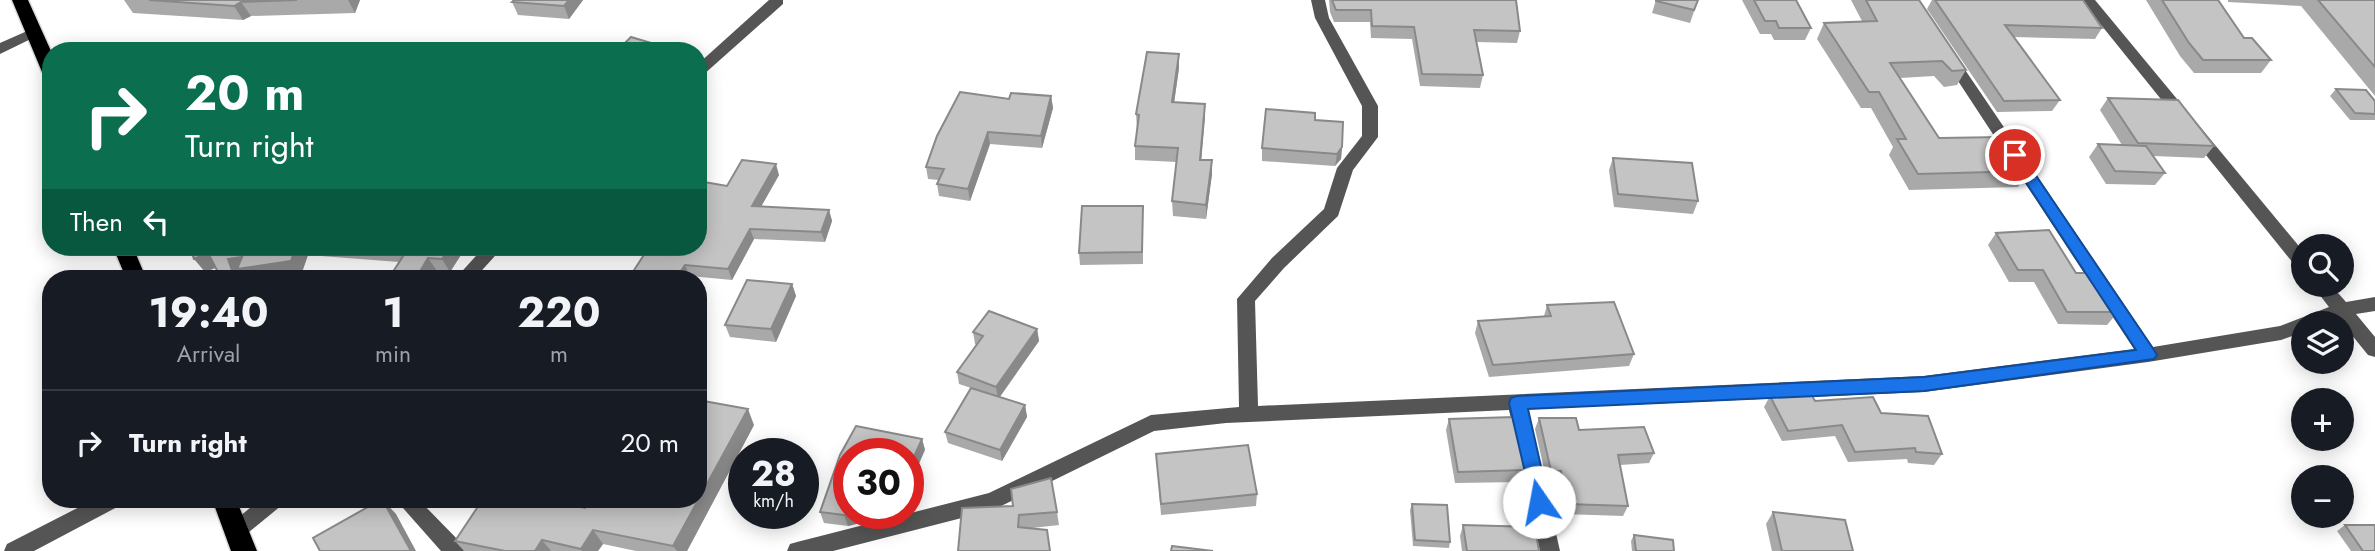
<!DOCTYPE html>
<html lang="en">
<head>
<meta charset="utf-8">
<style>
	:root { --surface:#171b24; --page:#242831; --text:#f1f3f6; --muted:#9ea1a6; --line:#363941 }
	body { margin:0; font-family:Jost,sans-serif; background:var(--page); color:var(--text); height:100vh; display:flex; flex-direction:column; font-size:26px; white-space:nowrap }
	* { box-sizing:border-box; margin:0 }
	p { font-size:23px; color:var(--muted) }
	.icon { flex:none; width:38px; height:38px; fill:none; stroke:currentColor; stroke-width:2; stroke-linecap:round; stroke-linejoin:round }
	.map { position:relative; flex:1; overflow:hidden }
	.drawer { position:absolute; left:42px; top:270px; width:665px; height:238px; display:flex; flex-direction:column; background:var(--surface); border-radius:28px; box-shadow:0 4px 18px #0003 }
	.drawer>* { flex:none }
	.hud { position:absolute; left:42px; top:42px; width:665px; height:214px; border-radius:28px; box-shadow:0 4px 18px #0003; background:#0b6e4f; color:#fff; overflow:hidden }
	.buttons { position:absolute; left:2291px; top:234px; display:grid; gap:14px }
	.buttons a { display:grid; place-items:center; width:63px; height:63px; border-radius:50%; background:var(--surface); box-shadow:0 4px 18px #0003; font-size:35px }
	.speed { position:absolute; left:728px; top:438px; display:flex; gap:14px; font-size:35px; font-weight:700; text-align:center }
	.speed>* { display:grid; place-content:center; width:91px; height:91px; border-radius:50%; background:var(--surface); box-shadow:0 4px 18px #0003; line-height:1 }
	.speed small { font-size:18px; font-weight:400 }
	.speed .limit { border:10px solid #d22; background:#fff; color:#111 }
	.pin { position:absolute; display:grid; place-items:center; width:60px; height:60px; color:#fff; margin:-30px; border:4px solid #fff; border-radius:50%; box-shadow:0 2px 7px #0007 }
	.me { position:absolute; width:77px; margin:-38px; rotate:348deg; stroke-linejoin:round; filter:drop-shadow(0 0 5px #0008) }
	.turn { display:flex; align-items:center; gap:24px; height:147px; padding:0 28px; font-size:32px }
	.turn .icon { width:91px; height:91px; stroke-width:2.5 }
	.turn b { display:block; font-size:49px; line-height:60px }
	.then { display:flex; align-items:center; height:66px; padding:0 28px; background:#0003; gap:14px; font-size:26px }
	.eta { display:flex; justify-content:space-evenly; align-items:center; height:119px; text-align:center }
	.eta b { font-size:42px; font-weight:700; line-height:49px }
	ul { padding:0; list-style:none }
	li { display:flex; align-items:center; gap:21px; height:105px; padding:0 28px; border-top:2px solid var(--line) }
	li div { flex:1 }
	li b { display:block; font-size:26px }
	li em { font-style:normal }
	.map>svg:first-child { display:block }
</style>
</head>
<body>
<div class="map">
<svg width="2375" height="551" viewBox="0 0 2375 551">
	<rect width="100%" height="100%" fill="#fff"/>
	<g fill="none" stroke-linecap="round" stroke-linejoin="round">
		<!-- highway casing -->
		<g stroke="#dbdbdb" stroke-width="3">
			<g id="highway">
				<polygon points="12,0 28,0 51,51 51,78 42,72"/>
				<polygon points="113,247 133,247 146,278 126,278"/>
				<polygon points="212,499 236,499 257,551 231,551"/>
			</g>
		</g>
		<!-- minor -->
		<g fill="#555" fill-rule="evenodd">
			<polygon points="769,0 783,0 783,4 703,75 698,77 698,64"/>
			<polygon points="1311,0 1325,0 1329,18 1378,106 1378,137 1353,170 1338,216 1284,268 1255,301 1258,406 1924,376 2134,349 1943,58 1950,53 1955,55 2153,347 2280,326 2329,307 2312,285 2331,285 2346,302 2375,297 2375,311 2356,314 2375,337 2375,357 2368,355 2338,318 2325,324 2303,324 2303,332 2281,340 2148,362 1924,392 1528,409 1560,551 1540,551 1509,410 1226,423 1154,431 993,510 833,551 787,551 790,544 797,542 989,493 1151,415 1239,407 1237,299 1272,258 1324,209 1337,168 1362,136 1362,106 1315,18"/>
			<polygon points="2081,0 2095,0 2303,251 2303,269 2297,268"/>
			<polygon points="34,28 41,32 39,35 0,54 0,43"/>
			<polygon points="484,247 503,247 475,278 456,278"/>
			<polygon points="95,499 124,499 121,505 34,551 4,551 7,544"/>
			<polygon points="261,499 285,499 282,505 243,537 236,540 229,537 226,531 229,525"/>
			<polygon points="395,499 418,499 462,544 465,551 441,551"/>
		</g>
		<!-- highway -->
		<use href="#highway" fill="#000" fill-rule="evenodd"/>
	</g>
	<!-- wall -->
	<g fill="#a9a9a9">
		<polygon points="124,0 360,0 355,13 251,16 243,20 133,13"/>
		<polygon points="514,0 583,0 569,19 518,15 512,2"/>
		<polygon points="1329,0 1516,0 1520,31 1517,43 1476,42 1483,75 1480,88 1420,86 1412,39 1371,38 1370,22 1334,22 1330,12"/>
		<polygon points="1656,0 1698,0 1690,23 1652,13"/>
		<polygon points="1742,0 1796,0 1811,28 1805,40 1774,40 1771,34 1760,34"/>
		<polygon points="1851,0 1919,0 1966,70 1957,85 1944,87 1934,76 1900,78 1939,138 2028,171 2018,187 1909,190 1889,155 1893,147 1871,108 1861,108 1817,39 1824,23 1862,21"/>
		<polygon points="1932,0 2083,0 2102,28 2095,39 2014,37 2060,100 2052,111 1997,112 1927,9"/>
		<polygon points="2146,0 2218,0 2244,38 2271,60 2261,73 2194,73 2180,56"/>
		<polygon points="2228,0 2375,0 2375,96 2301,6 2228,2"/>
		<polygon points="1179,68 1174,103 1205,104 1201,160 1212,160 1212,174 1206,219 1173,216 1172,201 1177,162 1135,160 1135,146 1137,129 1136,114"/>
		<polygon points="2336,89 2375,101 2375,120 2350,120 2330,96"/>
		<polygon points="1051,96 1053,108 1042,148 990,144 970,201 939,196 937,184 939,180 928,179 926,167 1009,99"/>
		<polygon points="2108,98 2214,146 2204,158 2153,156 2165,173 2155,185 2106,184 2089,157 2098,144 2122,145 2100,110"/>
		<polygon points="1342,147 1341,159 1335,166 1262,161 1262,148"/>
		<polygon points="1613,158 1698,201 1693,214 1614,207 1609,170"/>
		<polygon points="779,175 761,207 829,210 832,221 825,242 754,239 732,280 690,276 649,247 727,186"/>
		<polygon points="1143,218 1143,264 1080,265 1079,253"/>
		<polygon points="1996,233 2076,273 2118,312 2107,325 2058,324 2034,282 2009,282 1988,245"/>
		<polygon points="190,247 466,247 450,272 437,271 399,262 308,255 301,275 276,278 245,278 240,272 239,272 241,278 221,278 216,268 205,272"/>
		<polygon points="559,247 588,247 586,250"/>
		<polygon points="792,284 796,296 776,342 730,337 725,325"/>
		<polygon points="1547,305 1634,354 1629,366 1489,377 1475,333 1478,321 1544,316"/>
		<polygon points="1037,329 1039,341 1000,397 1025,405 1027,417 1002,461 948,443 945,432 971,388 959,384 957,372 976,345 975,344 973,332"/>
		<polygon points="1770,396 1815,401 1881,413 1942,454 1934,465 1908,463 1907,459 1848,462 1835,436 1782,441 1764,407"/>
		<polygon points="1539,418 1654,453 1649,463 1620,465 1628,506 1623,516 1562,514 1557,481 1547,482 1535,429"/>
		<polygon points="1449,419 1526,470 1522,482 1455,483 1446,430"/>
		<polygon points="754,425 687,551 636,551 603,544 598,551 464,551 455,541 483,499 555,499 553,502 585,508"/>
		<polygon points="922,439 925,450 908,453 849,513 880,513 880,518 848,526 824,523 820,512"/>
		<polygon points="1156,454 1257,494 1256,506 1161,515"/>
		<polygon points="1412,504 1450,542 1449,548 1413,546 1410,510"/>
		<polygon points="1013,506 1057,512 1059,525 1032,528 958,551"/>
		<polygon points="1773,512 1853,551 1772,551 1766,524"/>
		<polygon points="1463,525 1539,551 1462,551 1460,536"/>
		<polygon points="2345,525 2375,551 2351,551 2337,531"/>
		<polygon points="1634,535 1674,551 1632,551 1631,541"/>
	</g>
	<!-- shaded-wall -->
	<g fill="#898989">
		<polygon points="348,0 360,0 355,13"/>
		<polygon points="569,0 583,0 569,19 564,6"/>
		<polygon points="241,2 251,16 243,20 234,6"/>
		<polygon points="1179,54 1179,68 1172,117 1172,102"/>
		<polygon points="1051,96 1053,108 1042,148 1041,136"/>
		<polygon points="1205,104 1205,118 1200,174 1200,160"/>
		<polygon points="988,132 990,144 970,201 968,189"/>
		<polygon points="1342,147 1341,159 1335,166 1337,154"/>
		<polygon points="1212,160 1212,174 1206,219 1206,205"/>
		<polygon points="776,164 779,175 755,217 752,206"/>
		<polygon points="829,210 832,221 825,242 821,232"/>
		<polygon points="750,229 754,239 732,280 728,269"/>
		<polygon points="224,247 302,247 308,255 301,275 276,278 245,278 240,272 239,272 241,278 221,278"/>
		<polygon points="450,247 466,247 450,272 442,259"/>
		<polygon points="208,253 219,266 205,272 194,259"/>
		<polygon points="428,258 437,271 433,278 416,278"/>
		<polygon points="685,265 690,276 688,278 676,278"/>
		<polygon points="792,284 796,296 776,342 771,329"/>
		<polygon points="1037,329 1039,341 998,399 996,387"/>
		<polygon points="1025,405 1027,417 1002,461 1000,450"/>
		<polygon points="748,409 754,425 687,551 677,551 673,546"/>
		<polygon points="922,439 925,450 908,489 908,470"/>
		<polygon points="382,499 396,514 416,551 411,551"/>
		<polygon points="854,513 880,513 880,518 848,526 844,515"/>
		<polygon points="593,530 603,544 598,551 582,551 581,549"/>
		<polygon points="542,540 551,551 535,551"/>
	</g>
	<!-- building -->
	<g fill="#c4c4c4" stroke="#898989" stroke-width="2">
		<polygon points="149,0 297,0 241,2 234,6"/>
		<polygon points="514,0 569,0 564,6 512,2"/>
		<polygon points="1332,0 1516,0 1520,31 1474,30 1483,75 1422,74 1414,27 1372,26 1371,10 1336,10"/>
		<polygon points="1656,0 1698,0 1694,10 1656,1"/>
		<polygon points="1754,0 1796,0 1811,28 1779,28 1776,21 1765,21"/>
		<polygon points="1866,0 1919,0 1966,70 1952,71 1942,61 1890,63 1939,138 2004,137 2028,171 1918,174 1897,139 1906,139 1879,92 1869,92 1824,23 1877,21"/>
		<polygon points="1935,0 2083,0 2102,28 2005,25 2060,100 2004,101"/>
		<polygon points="2162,0 2218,0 2244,38 2252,38 2271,60 2203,60 2189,43"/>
		<polygon points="2318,0 2375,0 2375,67"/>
		<polygon points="631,37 678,51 617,51"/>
		<polygon points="1147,52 1179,54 1172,102 1205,104 1200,160 1212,160 1206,205 1172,201 1178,148 1135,146 1139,115 1136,114"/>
		<polygon points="2336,89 2366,90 2375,101 2375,114 2355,113"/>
		<polygon points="960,92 1009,99 1011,93 1051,96 1041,136 988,132 968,189 937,184 944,169 926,167 937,136"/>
		<polygon points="2108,98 2178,100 2214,146 2138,143"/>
		<polygon points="1266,109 1315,113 1315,120 1343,122 1342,147 1337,154 1262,148"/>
		<polygon points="2098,144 2146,146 2165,173 2115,171"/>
		<polygon points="1613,158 1692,163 1698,201 1618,194"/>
		<polygon points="742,160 776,164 752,206 829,210 821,232 750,229 728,269 685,265 676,278 629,278 649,247 698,247 698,181 727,186"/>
		<polygon points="1082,206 1143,206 1142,252 1079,253"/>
		<polygon points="2049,230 2076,273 2093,273 2118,312 2067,312 2043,270 2018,270 1996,233"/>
		<polygon points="190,247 224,247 224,249 225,247 296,247 291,261 237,269 242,257 228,259 233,273 221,278 208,253 194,259"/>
		<polygon points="361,247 450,247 442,259 428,258 416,278 389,278 407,250"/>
		<polygon points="747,280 792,284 771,329 725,325"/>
		<polygon points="1614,302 1634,354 1493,365 1478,321 1551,316 1547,305"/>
		<polygon points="989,311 1037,329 996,387 957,372 983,336 973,332"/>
		<polygon points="971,388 1025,405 1000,450 945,432"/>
		<polygon points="1810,392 1815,401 1873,397 1881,413 1928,416 1942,454 1916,452 1915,448 1855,452 1842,425 1788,431 1770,396"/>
		<polygon points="698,400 748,409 673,546 593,530 581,549 542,540 535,551 505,551 455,541 483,499 540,499 585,508 591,499 698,499"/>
		<polygon points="1514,417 1526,470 1458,472 1449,419"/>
		<polygon points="1539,418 1576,418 1579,430 1644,427 1654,453 1618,455 1628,506 1566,504 1561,471 1551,471"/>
		<polygon points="856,426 922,439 908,470 908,453 849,453 849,513 854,513 844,515 820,512 840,455"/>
		<polygon points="1248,445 1257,494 1161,504 1156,454"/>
		<polygon points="1051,478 1057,512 1019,515 1018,527 1047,530 1050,551 958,551 962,508 1013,506 1011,489"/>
		<polygon points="382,499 411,551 320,551 313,538"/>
		<polygon points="1412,504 1447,505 1450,542 1415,540"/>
		<polygon points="1773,512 1845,520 1853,551 1782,551"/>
		<polygon points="1463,525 1535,527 1539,551 1467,551"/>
		<polygon points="2345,525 2375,525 2375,551 2363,551"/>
		<polygon points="1634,535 1673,540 1674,551 1636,551"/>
		<polygon points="1172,546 1213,551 1171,551"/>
	</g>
	<!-- route -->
	<polygon fill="#1a73e8" stroke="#114b97" stroke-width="2" points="2015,150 2020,152 2154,350 2157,355 2154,359 1924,391 1528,409 1549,502 1546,507 1539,509 1533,507 1509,403 1511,398 1517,396 1924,377 2136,350 2008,155"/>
</svg>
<div class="buttons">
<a><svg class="icon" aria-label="search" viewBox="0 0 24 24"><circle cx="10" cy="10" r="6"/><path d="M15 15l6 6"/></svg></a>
<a><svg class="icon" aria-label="layers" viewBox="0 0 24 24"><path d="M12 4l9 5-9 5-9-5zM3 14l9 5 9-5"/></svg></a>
<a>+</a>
<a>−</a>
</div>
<div class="speed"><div>28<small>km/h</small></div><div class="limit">30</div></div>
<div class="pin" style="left:2015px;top:155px;background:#d93025"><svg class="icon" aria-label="arrive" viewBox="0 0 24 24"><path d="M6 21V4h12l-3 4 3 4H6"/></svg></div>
<svg class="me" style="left:1539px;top:502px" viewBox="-20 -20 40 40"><circle r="19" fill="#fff"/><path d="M0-13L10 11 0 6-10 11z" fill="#1a73e8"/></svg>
<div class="hud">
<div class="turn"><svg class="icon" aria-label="right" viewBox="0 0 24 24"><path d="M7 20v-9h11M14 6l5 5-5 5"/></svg><div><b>20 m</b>Turn right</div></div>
<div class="then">Then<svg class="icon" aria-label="left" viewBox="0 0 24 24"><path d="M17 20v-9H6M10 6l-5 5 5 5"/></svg></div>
</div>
<section class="drawer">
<div class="eta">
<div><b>19:40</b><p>Arrival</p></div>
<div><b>1</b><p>min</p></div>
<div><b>220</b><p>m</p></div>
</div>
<ul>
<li><svg class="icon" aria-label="right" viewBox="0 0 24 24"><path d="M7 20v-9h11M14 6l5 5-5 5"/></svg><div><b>Turn right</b></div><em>20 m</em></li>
</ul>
</section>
</div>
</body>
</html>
